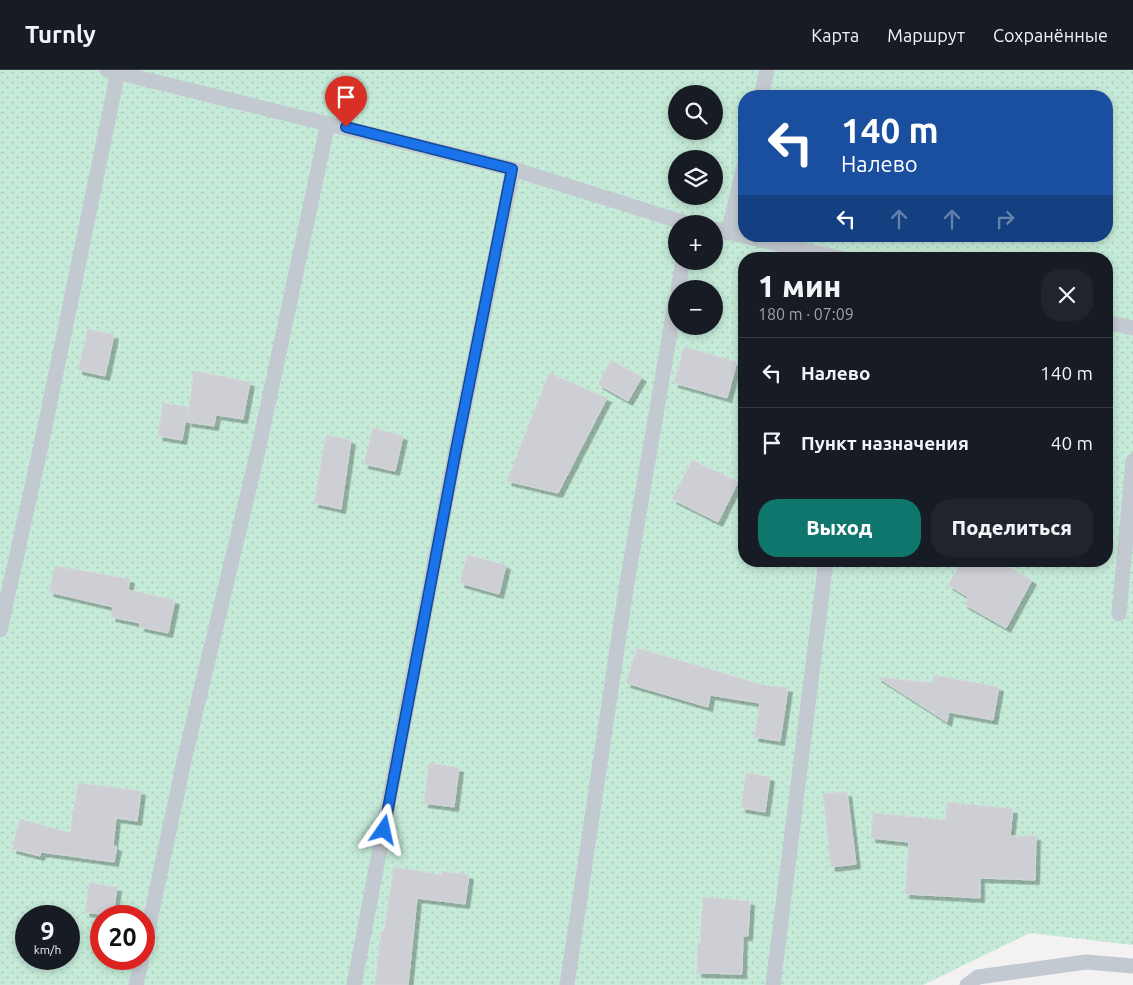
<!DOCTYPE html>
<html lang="ru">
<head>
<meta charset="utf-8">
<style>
	:root { --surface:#171b24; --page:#20242c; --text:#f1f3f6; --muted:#9ea1a6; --line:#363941; --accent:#0f766e }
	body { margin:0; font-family:Ubuntu,sans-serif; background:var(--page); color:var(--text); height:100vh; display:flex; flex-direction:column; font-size:19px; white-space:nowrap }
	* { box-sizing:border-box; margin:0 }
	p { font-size:16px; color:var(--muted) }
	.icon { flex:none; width:28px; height:28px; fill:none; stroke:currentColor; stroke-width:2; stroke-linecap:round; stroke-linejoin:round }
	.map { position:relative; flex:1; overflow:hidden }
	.panel { position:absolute; left:738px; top:182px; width:375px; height:315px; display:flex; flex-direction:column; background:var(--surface); border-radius:20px; box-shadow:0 2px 8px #0003 }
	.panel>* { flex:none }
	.top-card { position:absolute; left:738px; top:20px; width:375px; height:152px; border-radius:20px; box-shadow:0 2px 8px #0003; background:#1a4fa0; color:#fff; overflow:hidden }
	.fabs { position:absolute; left:668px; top:15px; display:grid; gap:10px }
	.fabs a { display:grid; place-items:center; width:55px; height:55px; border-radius:50%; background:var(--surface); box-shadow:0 2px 8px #0003; font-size:25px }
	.speed { position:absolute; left:15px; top:835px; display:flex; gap:10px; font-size:25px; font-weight:700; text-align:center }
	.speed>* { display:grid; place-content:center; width:65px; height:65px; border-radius:50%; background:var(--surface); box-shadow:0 2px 8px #0003; line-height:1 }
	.speed small { font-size:12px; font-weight:400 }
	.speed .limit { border:8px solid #d22; background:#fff; color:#111 }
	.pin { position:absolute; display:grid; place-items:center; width:42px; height:42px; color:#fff; margin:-51px -21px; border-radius:50% 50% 50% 0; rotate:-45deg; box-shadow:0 0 5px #0007 }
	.pin .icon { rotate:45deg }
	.me { position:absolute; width:55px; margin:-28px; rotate:11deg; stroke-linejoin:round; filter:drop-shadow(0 0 4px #0008) }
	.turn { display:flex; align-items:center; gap:18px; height:105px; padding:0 20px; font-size:22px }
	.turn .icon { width:65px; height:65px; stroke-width:2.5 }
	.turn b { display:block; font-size:35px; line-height:42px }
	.lanes { display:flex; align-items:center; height:48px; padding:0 20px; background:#0003; justify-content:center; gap:25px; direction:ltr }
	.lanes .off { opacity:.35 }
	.round { display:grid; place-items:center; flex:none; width:52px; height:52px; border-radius:20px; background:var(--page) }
	.head { display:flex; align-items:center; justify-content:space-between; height:85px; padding:0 20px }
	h1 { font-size:30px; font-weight:800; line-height:38px }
	.primary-button { display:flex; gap:10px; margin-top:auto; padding:10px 20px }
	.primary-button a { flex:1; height:58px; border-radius:20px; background:var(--accent); color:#fff; font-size:20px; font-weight:800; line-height:58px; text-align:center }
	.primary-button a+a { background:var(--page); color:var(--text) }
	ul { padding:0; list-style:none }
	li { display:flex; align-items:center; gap:15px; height:70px; padding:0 20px; border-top:1px solid var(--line) }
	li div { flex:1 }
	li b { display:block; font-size:19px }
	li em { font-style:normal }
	header { display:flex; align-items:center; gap:30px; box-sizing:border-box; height:70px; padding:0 25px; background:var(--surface); border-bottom:1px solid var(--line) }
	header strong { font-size:24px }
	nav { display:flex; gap:28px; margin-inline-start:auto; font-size:18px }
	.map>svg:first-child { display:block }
</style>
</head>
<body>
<header>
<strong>Turnly</strong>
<nav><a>Карта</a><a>Маршрут</a><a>Сохранённые</a></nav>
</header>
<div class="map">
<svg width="1133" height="915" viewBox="0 0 1133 915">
	<defs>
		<pattern id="grass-dots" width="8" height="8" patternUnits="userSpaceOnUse" patternTransform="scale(1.25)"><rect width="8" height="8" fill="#c5ead8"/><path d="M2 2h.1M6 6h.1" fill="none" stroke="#abcabc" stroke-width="1.8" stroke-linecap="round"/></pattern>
		<filter id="shadow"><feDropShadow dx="4.5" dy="4.5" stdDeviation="0" flood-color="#0004"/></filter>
	</defs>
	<rect width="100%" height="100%" fill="#f3f1f1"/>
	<!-- grass -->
	<path fill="url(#grass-dots)" fill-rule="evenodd" d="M 0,0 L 1133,0 L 1133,875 L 1030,863 L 923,915 L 0,915 ZM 676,24 L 714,24 L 714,61 L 676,61 ZM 744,26 L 1106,26 L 1106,166 L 744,166 ZM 676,89 L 714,89 L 714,126 L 676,126 ZM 676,154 L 714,154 L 714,191 L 676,191 ZM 744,189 L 1106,189 L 1106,491 L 744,491 ZM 676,219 L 714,219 L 714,256 L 676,256 ZM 26,846 L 69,846 L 69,889 L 26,889 ZM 101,846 L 144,846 L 144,889 L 101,889 Z"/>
	<!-- building -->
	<g fill="#cecfd4" stroke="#d5d6db" filter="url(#shadow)">
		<polygon points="88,259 114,265 105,306 78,300"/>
		<polygon points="684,277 737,292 727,328 674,313"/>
		<polygon points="611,290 642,307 628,331 598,314"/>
		<polygon points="194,301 250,312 243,349 216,345 214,356 187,352"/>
		<polygon points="549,303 607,328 558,423 507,411"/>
		<polygon points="163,333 188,337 182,370 158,366"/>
		<polygon points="373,358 403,366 395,401 364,394"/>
		<polygon points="326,365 351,370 341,439 314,433"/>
		<polygon points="692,390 738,412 718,452 672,429"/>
		<polygon points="467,485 506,495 499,524 460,513"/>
		<polygon points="962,491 998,491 1032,510 1006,558 964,534 968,527 948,515"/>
		<polygon points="55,496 130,509 128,520 175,530 168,563 140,557 140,553 111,547 113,537 49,522"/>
		<polygon points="637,578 763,615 788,618 780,671 754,667 760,633 710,625 708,637 626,613"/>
		<polygon points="934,605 999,617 993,650 949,642 947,652 877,607 933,613"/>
		<polygon points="429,693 459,698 454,737 424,733"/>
		<polygon points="746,703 770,707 765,742 741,738"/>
		<polygon points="78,713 141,721 137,751 116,748 113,775 117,777 114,792 41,782 40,786 12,779 20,749 70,763"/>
		<polygon points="847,722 856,794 831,797 823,724"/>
		<polygon points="947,732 1013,739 1010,766 1036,766 1035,810 980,808 980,828 905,824 909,772 871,768 873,743 945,750"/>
		<polygon points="394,797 441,805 442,801 469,805 465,834 417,828 408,915 375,915 381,861 384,862"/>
		<polygon points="89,813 117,817 113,846 85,842"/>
		<polygon points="703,827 750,831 748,866 743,866 742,904 697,903 698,873 700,873"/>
	</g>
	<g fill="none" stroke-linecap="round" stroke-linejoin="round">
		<!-- lane -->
		<g stroke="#c3c9d0" stroke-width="15">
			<polyline points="107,0 513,99 689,154"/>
			<polyline points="761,26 767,0"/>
			<polyline points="714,159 844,189"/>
			<polyline points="728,163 744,96"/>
			<polyline points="678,219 683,191"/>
			<polyline points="1106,252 1133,258"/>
			<polyline points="1119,544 1133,391"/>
			<polyline points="0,560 41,376 118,2"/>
			<polyline points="144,879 184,691 258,381 328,53"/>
			<polyline points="136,915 142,889"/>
			<polyline points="354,915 456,379 513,99"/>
			<polyline points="567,915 626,519 676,228"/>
			<polyline points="773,915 826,491"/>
			<polyline points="967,915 978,907 1086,892 1133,896"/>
		</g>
	</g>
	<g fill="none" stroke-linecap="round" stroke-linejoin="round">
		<!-- route casing -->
		<g stroke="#114b97" stroke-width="12">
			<polyline id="route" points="346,57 512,99 456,380 384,760"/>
		</g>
		<!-- route -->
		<use href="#route" stroke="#1a73e8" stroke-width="9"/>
	</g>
</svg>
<div class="fabs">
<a><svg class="icon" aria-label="search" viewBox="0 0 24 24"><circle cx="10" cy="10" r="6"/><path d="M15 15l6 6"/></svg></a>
<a><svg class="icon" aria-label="layers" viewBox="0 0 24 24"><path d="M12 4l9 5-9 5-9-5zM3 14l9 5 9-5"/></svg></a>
<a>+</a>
<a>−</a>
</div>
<div class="speed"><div>9<small>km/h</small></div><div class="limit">20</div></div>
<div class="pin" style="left:346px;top:57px;background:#d93025"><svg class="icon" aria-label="arrive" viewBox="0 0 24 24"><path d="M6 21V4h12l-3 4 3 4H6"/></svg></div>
<svg class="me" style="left:384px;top:760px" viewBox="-20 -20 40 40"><path d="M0-17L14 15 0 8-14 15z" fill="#1a73e8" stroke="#fff" stroke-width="4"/></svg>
<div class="top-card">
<div class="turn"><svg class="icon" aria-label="left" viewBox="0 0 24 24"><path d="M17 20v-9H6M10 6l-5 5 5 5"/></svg><div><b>140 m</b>Налево</div></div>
<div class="lanes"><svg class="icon" aria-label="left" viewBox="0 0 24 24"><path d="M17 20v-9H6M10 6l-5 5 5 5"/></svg><svg class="icon off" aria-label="ahead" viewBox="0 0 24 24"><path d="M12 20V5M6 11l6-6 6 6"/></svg><svg class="icon off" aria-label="ahead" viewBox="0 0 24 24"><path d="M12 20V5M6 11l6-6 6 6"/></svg><svg class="icon off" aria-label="right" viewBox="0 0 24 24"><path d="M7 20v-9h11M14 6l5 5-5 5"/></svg></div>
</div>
<section class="panel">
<div class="head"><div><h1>1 мин</h1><p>180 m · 07:09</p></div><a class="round"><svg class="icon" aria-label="close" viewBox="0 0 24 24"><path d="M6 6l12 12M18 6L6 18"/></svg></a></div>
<ul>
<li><svg class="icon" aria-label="left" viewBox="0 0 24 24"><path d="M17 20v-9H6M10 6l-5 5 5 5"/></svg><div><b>Налево</b></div><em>140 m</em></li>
<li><svg class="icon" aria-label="arrive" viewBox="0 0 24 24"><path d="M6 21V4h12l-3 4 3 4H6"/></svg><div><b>Пункт назначения</b></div><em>40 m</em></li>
</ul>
<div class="primary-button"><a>Выход</a><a>Поделиться</a></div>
</section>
</div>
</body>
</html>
